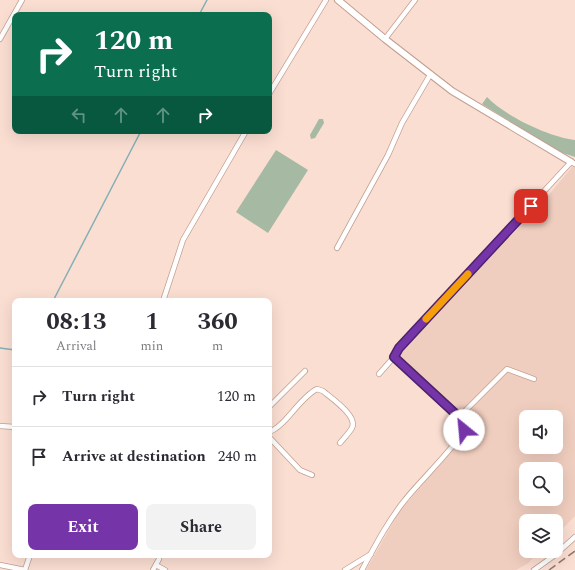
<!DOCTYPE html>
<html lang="en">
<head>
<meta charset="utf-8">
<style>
	:root { --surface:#fff; --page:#f2f2f3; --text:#2b2b33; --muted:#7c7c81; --line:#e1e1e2; --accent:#7534a8 }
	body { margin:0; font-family:Spectral,serif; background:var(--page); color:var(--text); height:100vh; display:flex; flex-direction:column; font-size:15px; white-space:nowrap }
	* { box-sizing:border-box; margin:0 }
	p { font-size:13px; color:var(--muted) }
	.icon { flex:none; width:22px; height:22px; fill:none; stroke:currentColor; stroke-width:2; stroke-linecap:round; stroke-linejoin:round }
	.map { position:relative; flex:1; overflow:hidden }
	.sheet { position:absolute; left:12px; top:298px; width:260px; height:260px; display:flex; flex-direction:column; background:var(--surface); border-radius:8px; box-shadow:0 4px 16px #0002 }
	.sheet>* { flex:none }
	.guide { position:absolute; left:12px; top:12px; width:260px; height:122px; border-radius:8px; box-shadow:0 4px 16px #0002; background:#0b6e4f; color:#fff; overflow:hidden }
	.fabs { position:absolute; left:519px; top:410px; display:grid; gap:8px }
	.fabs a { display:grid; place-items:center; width:44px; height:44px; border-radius:8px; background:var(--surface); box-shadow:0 4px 16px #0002; font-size:20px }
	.pin { position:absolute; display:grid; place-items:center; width:34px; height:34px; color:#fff; margin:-17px; border-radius:8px; box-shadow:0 2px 6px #0006 }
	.me { position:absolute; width:44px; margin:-22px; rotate:332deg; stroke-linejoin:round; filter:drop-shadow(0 0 3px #0008) }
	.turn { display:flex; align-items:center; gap:14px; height:84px; padding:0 16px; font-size:18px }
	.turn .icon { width:52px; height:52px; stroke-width:2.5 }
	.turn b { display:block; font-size:28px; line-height:34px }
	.lanes { display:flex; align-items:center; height:38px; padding:0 16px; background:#0003; justify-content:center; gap:20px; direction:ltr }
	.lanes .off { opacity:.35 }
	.eta { display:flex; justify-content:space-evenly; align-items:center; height:68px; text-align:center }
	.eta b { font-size:24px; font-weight:700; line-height:28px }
	.primary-button { display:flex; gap:8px; margin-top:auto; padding:8px 16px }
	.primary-button a { flex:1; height:46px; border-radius:8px; background:var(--accent); color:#fff; font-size:16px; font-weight:700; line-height:46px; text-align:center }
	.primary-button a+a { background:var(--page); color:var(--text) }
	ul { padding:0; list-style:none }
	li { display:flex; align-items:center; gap:12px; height:60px; padding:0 16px; border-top:1px solid var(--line) }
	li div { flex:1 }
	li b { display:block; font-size:15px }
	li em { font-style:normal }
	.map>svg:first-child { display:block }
</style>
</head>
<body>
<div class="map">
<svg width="575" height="570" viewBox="0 0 575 570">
	<rect width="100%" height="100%" fill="#fbded2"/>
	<!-- built -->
	<path fill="#f0cebf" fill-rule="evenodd" d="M 572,167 L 575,167 L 575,516 L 556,535 L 556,521 L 526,521 L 526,551 L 540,551 L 527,564 L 516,570 L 366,570 L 399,512 L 467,431 L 468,423 L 399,360 L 398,356 L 400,351 L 542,203 ZM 526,417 L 556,417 L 556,447 L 526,447 ZM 526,469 L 556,469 L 556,499 L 526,499 Z"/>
	<!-- green -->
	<g fill="#a5b9a3">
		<path d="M 487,97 C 505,116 549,137 575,140 L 575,157 L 560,152 L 482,104 Z"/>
		<polygon points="319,119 323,119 324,123 315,138 311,139 310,135"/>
		<polygon points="276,150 308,170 268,233 236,212"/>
	</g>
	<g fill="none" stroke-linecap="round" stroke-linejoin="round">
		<!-- stream -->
		<g stroke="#84b0b6" stroke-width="1.5">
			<polyline points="199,15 207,0"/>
			<polyline points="53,301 141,131"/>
			<polyline points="0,348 15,350"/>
		</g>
		<!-- minor casing -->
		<g stroke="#c2a091" stroke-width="6">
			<g id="minor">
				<polyline points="0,39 22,0"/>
				<polyline points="385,39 415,0"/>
				<polyline points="269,94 326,0"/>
				<polyline points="337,248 388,155 402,123 430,75"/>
				<polyline points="163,301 183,240 246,131"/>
				<polyline points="379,374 394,357 399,348 571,162 575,164"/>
				<polyline points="269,407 305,371"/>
				<polyline points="459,417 507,369 534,379"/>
				<polyline points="0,426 15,427"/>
				<path d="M 269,432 C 286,426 299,398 317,389 L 323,391 C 331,398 358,416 352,428 C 349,433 344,438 340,443"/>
				<polyline points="269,437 300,470 312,475"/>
				<polyline points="0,565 25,570 30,555"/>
				<polyline points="156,565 165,570"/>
				<polyline points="153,570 159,559 159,555"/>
				<polyline points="345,570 371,554"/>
				<path d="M 362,570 C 375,546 388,521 405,500 C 417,484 461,442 465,426 L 459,417 L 394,357"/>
				<polyline points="534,570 555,555 575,537"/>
			</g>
		</g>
		<!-- tertiary casing -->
		<g stroke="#c2a091" stroke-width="8">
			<polyline id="tertiary" points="338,0 385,39 452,91 571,162"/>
		</g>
		<!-- minor -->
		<use href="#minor" stroke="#fff" stroke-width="4.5"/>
		<!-- tertiary -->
		<use href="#tertiary" stroke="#fff" stroke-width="6"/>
		<!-- rail -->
		<polyline stroke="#8c786f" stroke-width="1.5" stroke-dasharray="8 4" stroke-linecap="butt" points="549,570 575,551"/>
	</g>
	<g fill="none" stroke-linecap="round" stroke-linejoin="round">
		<!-- route casing -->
		<g stroke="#4c226d" stroke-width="10">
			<polyline id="route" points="464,430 465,426 459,417 394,357 399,348 531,206"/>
		</g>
		<!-- route -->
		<use href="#route" stroke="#7534a8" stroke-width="7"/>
		<!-- slow -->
		<polyline stroke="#f59e0b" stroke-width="7" points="426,319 468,274"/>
	</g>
</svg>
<div class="fabs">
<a><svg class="icon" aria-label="sound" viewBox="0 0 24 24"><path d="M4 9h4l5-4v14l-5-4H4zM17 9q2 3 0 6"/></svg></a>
<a><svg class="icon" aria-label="search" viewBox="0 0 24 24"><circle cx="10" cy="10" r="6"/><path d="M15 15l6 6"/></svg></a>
<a><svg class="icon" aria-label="layers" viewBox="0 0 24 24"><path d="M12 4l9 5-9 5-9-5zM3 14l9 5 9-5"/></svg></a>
</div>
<div class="pin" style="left:531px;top:206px;background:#d93025"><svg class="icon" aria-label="arrive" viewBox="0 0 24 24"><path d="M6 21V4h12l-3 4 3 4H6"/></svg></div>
<svg class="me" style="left:464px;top:430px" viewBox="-20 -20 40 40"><circle r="19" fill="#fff"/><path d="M0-13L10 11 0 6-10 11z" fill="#7534a8"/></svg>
<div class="guide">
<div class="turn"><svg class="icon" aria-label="right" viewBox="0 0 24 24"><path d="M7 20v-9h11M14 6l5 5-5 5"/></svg><div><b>120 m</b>Turn right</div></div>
<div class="lanes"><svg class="icon off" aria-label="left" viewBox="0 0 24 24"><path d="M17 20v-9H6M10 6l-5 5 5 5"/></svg><svg class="icon off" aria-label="ahead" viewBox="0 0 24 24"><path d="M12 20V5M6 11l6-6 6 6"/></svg><svg class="icon off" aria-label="ahead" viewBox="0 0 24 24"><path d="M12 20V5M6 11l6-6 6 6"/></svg><svg class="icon" aria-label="right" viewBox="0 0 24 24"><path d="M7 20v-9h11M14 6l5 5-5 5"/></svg></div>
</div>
<section class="sheet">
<div class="eta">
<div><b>08:13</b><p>Arrival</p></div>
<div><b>1</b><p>min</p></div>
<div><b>360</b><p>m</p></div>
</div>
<ul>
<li><svg class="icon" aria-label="right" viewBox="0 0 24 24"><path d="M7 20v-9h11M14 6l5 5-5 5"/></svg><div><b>Turn right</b></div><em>120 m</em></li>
<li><svg class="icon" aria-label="arrive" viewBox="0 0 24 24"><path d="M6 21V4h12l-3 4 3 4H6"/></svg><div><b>Arrive at destination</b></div><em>240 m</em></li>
</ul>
<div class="primary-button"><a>Exit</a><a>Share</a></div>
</section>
</div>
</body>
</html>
